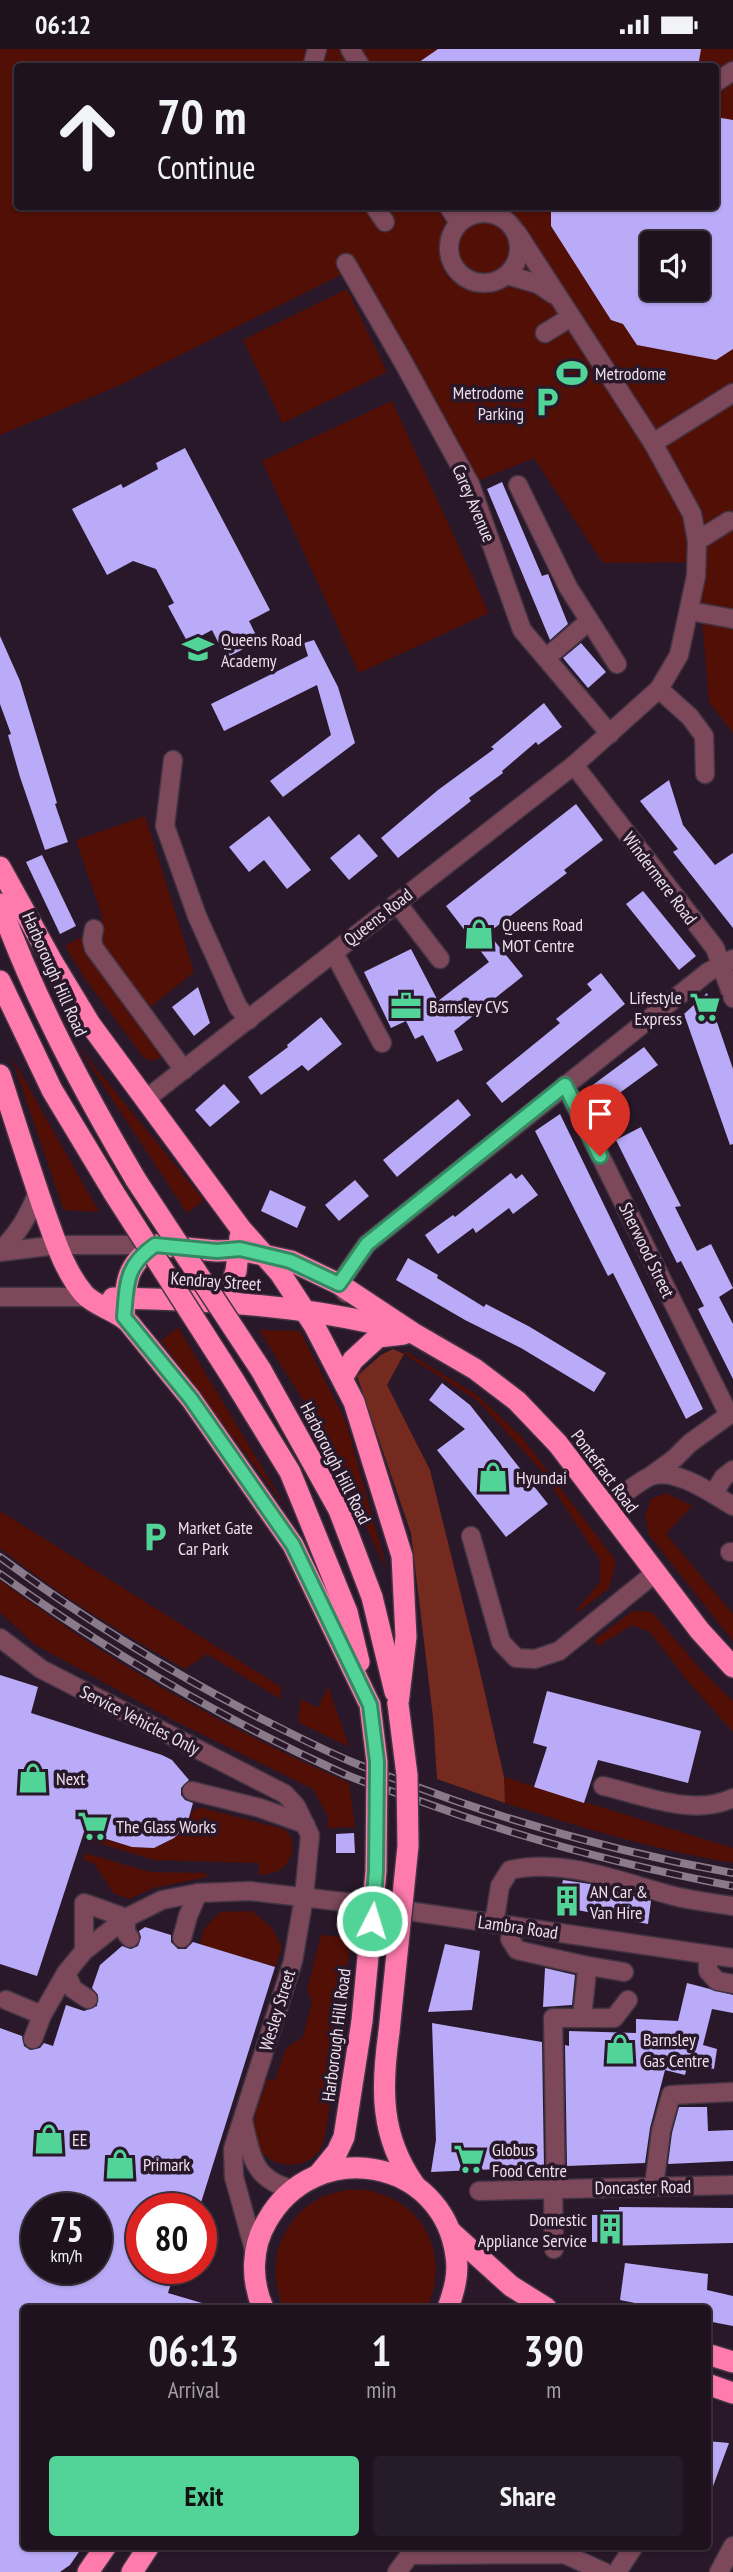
<!DOCTYPE html>
<html lang="en">
<head>
<meta charset="utf-8">
<style>
	:root { --surface:#1e121f; --page:#261b28; --text:#f1f3f6; --muted:#a19ea4; --line:#3c323d; --accent:#52d397 }
	body { margin:0; font-family:"PT Sans Narrow",sans-serif; background:var(--page); color:var(--text); height:100vh; display:flex; flex-direction:column; font-size:26px; white-space:nowrap }
	* { box-sizing:border-box; margin:0 }
	p { font-size:23px; color:var(--muted) }
	.icon { flex:none; width:38px; height:38px; fill:none; stroke:currentColor; stroke-width:2; stroke-linecap:round; stroke-linejoin:round }
	.map { position:relative; flex:1; overflow:hidden }
	.side { position:absolute; left:21px; top:2256px; width:690px; height:245px; display:flex; flex-direction:column; background:var(--surface); border-radius:7px; box-shadow:0 2px 5px #0004,0 0 0 2px var(--line) }
	.side>* { flex:none }
	.guide { position:absolute; left:14px; top:14px; width:705px; height:147px; border-radius:7px; box-shadow:0 2px 5px #0004,0 0 0 2px var(--line); background:#1e121f; color:var(--text); overflow:hidden }
	.fabs { position:absolute; left:640px; top:182px; display:grid; gap:14px }
	.fabs a { display:grid; place-items:center; width:70px; height:70px; border-radius:7px; background:var(--surface); box-shadow:0 2px 5px #0004,0 0 0 2px var(--line); font-size:35px }
	.speed { position:absolute; left:21px; top:2144px; display:flex; gap:14px; font-size:35px; font-weight:700; text-align:center }
	.speed>* { display:grid; place-content:center; width:91px; height:91px; border-radius:50%; background:var(--surface); box-shadow:0 2px 5px #0004,0 0 0 2px var(--line); line-height:1 }
	.speed small { font-size:18px; font-weight:400 }
	.speed .limit { border:10px solid #d22; background:#fff; color:#111 }
	.pin { position:absolute; display:grid; place-items:center; width:60px; height:60px; color:#fff; margin:-72px -30px; border-radius:50% 50% 50% 0; rotate:-45deg; box-shadow:0 0 7px #0007 }
	.pin .icon { rotate:45deg }
	.me { position:absolute; width:77px; margin:-38px; rotate:5deg; stroke-linejoin:round; filter:drop-shadow(0 0 5px #0008) }
	.turn { display:flex; align-items:center; gap:24px; height:147px; padding:0 28px; font-size:32px }
	.turn .icon { width:91px; height:91px; stroke-width:2.5 }
	.turn b { display:block; font-size:49px; line-height:60px }
	.eta { display:flex; justify-content:space-evenly; align-items:center; height:119px; text-align:center }
	.eta b { font-size:42px; font-weight:600; line-height:49px }
	.button { display:flex; gap:14px; margin-top:auto; padding:14px 28px }
	.button a { flex:1; height:80px; border-radius:7px; background:var(--accent); color:#111; font-size:28px; font-weight:600; line-height:80px; text-align:center }
	.button a+a { background:var(--page); color:var(--text) }
	.status { display:flex; justify-content:space-between; align-items:center; height:49px; padding:0 35px; background:var(--surface); direction:ltr }
	.status svg { height:19px; fill:currentColor }
	.map>svg:first-child { display:block }
</style>
</head>
<body>
<div class="status"><b>06:12</b><svg viewBox="0 0 49 12"><path d="M0 12V9h3v3zM5 12V6h3v6zM10 12V3h3v9zM15 12V0h3v12zM26 1h20v11H26zM47 4h2v5h-2z"/></svg></div>
<div class="map">
<svg width="733" height="2523" viewBox="0 0 733 2523">
	<rect width="100%" height="100%" fill="#281829"/>
	<!-- green -->
	<g fill="#510f06" fill-rule="evenodd">
		<path d="M 0,0 L 733,0 L 733,684 L 709,653 L 697,513 L 603,514 L 534,409 L 475,433 L 342,205 L 339,213 L 343,225 L 118,337 L 0,386 ZM 18,18 L 716,18 L 716,158 L 18,158 ZM 653,194 L 698,194 L 698,240 L 653,240 Z"/>
		<polygon points="347,240 387,323 283,374 243,291"/>
		<polygon points="392,352 489,564 359,624 262,412"/>
		<polygon points="145,767 194,923 148,960 104,902 99,888 103,869 76,791"/>
		<polygon points="81,888 84,897 161,1008 154,1012 144,1009 86,931 65,897"/>
		<polygon points="76,995 204,1151 187,1164"/>
		<polygon points="11,1007 99,1163 64,1161"/>
		<polygon points="178,1278 287,1460 161,1292"/>
		<polygon points="259,1281 300,1282 346,1373 387,1521 313,1367"/>
		<polygon points="405,1302 477,1346 521,1387 616,1512 609,1539 580,1562 576,1562 600,1533 600,1511 540,1420 478,1352 404,1305"/>
		<polygon points="666,1444 692,1457 666,1485 733,1565 733,1592 649,1486 645,1466 651,1450"/>
		<path d="M 0,1462 L 281,1638 L 280,1650 L 207,1605 L 185,1620 C 121,1584 57,1545 0,1499 Z"/>
		<path d="M 0,1531 C 107,1612 227,1680 349,1734 L 355,1778 L 327,1779 L 328,1767 L 313,1740 L 173,1671 L 34,1595 L 0,1563 Z"/>
		<polygon points="633,1562 652,1563 701,1621 733,1652 733,1683 685,1629 650,1583 632,1576 598,1597 594,1591"/>
		<polygon points="328,1637 349,1698 298,1673 301,1650 318,1659"/>
		<path d="M 504,1728 L 733,1799 L 733,1814 C 655,1801 580,1778 505,1754 Z"/>
		<path d="M 198,1758 L 284,1780 C 297,1791 295,1809 281,1820 C 276,1824 266,1825 259,1826 L 259,1814 L 154,1811 L 82,1789 L 84,1783 C 114,1792 153,1812 179,1784 C 187,1776 189,1764 198,1758 Z"/>
		<polygon points="85,1804 150,1823 206,1824 207,1828 154,1839 129,1850 113,1844 94,1814 83,1811"/>
		<polygon points="252,1862 272,1879 282,1898 275,1918 200,1895 204,1880 220,1863"/>
		<path d="M 321,1886 L 351,1889 L 327,2076 C 325,2083 324,2096 319,2102 C 297,2129 252,2114 253,2078 C 254,2063 263,2045 267,2031 L 275,2031 L 286,1999 L 303,1988 L 312,1952 L 307,1941 Z"/>
		<path d="M 346,2141 C 355,2141 365,2140 374,2143 C 428,2157 449,2210 427,2259 L 284,2259 C 265,2218 279,2171 320,2149 C 327,2145 338,2143 346,2141 Z"/>
	</g>
	<!-- forest -->
	<polygon fill="#742a1e" points="393,1300 404,1305 387,1336 430,1421 481,1627 504,1728 505,1754 437,1730 433,1668 411,1484 357,1327 381,1306"/>
	<!-- building -->
	<g fill="#b9abf7" fill-rule="evenodd">
		<polygon points="438,0 701,0 698,18 412,18"/>
		<path d="M 716,68 L 733,71 L 733,300 L 716,311 L 637,296 L 623,275 L 611,271 L 551,177 L 551,158 L 716,158 ZM 653,194 L 698,194 L 698,240 L 653,240 Z"/>
		<polygon points="185,399 270,561 249,572 259,592 226,609 212,581 188,594 168,557 174,554 156,520 133,512 107,526 72,460 121,435 123,439 158,420 156,414"/>
		<polygon points="502,433 542,527 548,525 568,575 550,591 487,440"/>
		<polygon points="0,587 20,632 57,754 55,755 68,793 45,801 20,728 8,686 11,685 0,655"/>
		<polygon points="314,591 338,638 355,694 283,748 270,732 331,686 317,636 224,682 211,655 308,607 304,594"/>
		<polygon points="581,594 606,623 588,639 563,609"/>
		<polygon points="544,654 562,678 538,696 536,693 502,722 503,724 469,749 471,752 398,809 381,789 438,741 494,700 491,698"/>
		<polygon points="669,731 683,776 715,816 733,804 733,879 673,803 678,800 640,752"/>
		<polygon points="576,755 603,791 564,821 567,824 488,884 523,927 454,982 463,1001 437,1013 423,986 415,990 406,972 391,979 364,923 411,900 438,952 489,913 446,857"/>
		<polygon points="269,767 311,821 287,840 264,811 249,823 229,798"/>
		<polygon points="359,785 378,807 349,831 330,809"/>
		<polygon points="42,806 76,877 60,885 26,813"/>
		<polygon points="643,842 696,907 679,921 626,855"/>
		<polygon points="601,924 625,955 502,1054 486,1034 560,974 556,970 592,941 587,935"/>
		<polygon points="198,938 210,974 194,987 172,958"/>
		<polygon points="707,944 733,1020 733,1095 730,1096 684,965"/>
		<polygon points="321,968 342,995 308,1022 302,1016 261,1046 248,1028 288,998 287,996"/>
		<polygon points="644,998 658,1016 603,1056 590,1038"/>
		<polygon points="224,1035 240,1053 210,1078 195,1061"/>
		<polygon points="458,1050 471,1066 397,1128 383,1111"/>
		<polygon points="560,1065 703,1360 686,1370 613,1224 608,1227 535,1082"/>
		<polygon points="641,1078 681,1157 675,1158 697,1202 711,1195 733,1239 719,1248 733,1275 733,1330 698,1260 704,1257 681,1212 677,1214 616,1091"/>
		<polygon points="511,1124 516,1130 522,1125 538,1146 513,1165 509,1159 476,1184 473,1179 438,1205 425,1186 453,1166 455,1168"/>
		<polygon points="355,1131 369,1147 339,1172 325,1156"/>
		<polygon points="270,1141 306,1158 297,1179 261,1162"/>
		<polygon points="408,1209 438,1226 437,1229 484,1258 486,1255 530,1278 606,1324 594,1343 521,1299 465,1271 396,1231"/>
		<polygon points="442,1334 470,1356 548,1455 506,1488 437,1401 465,1380 429,1351"/>
		<polygon points="0,1626 38,1638 31,1664 162,1706 172,1711 189,1731 181,1739 181,1746 185,1751 193,1754 188,1772 182,1781 174,1789 154,1799 132,1798 84,1783 37,1927 0,1915"/>
		<polygon points="547,1642 701,1682 688,1734 598,1711 584,1754 534,1738 547,1698 533,1694"/>
		<polygon points="354,1784 355,1804 336,1804 336,1785"/>
		<polygon points="563,1831 590,1835 651,1852 648,1875 557,1857"/>
		<path d="M 145,1878 L 171,1886 L 171,1893 L 178,1900 L 186,1900 L 193,1893 L 275,1918 L 199,2160 L 142,2160 L 142,2219 L 176,2219 L 168,2244 L 202,2254 L 201,2259 L 24,2259 L 24,2497 L 83,2497 L 70,2516 L 60,2523 L 0,2523 L 0,1979 L 22,1987 L 24,1997 L 30,2001 L 40,1999 L 44,1994 L 53,1997 L 66,1956 L 84,1962 L 97,1957 L 98,1946 L 92,1939 L 100,1916 L 122,1897 L 131,1900 L 138,1897 L 141,1888 L 139,1882 ZM 37,2160 L 96,2160 L 96,2219 L 37,2219 Z"/>
		<polygon points="445,1895 480,1902 472,1961 428,1963"/>
		<polygon points="545,1919 575,1926 572,1956 543,1958"/>
		<polygon points="687,1934 733,1946 733,1964 712,1960 703,1996 717,2000 714,2020 688,2014 685,2026 665,2021 650,2079 645,2114 567,2117 565,1996 569,1997 569,1982 636,1984 636,1970 678,1972"/>
		<polygon points="432,1974 542,1993 544,2118 431,2123 436,2091"/>
		<polygon points="679,2058 707,2058 708,2082 733,2081 733,2112 668,2115 672,2084"/>
		<polygon points="619,2158 733,2159 733,2194 601,2197 602,2193 592,2193 592,2166 603,2166 603,2161 619,2161"/>
		<polygon points="625,2214 708,2225 707,2241 733,2247 733,2277 707,2272 707,2259 660,2259 620,2251"/>
		<polygon points="707,2392 729,2394 709,2448 707,2448"/>
	</g>
	<g fill="none" stroke-linecap="round" stroke-linejoin="round">
		<!-- minor casing -->
		<g stroke="#433444" stroke-width="21">
			<g id="minor">
				<polyline points="350,0 361,18"/>
				<polyline points="312,18 317,0"/>
				<polyline points="716,33 733,22"/>
				<polyline points="375,158 385,173"/>
				<polyline points="449,158 459,174"/>
				<circle cx="484" cy="199" r="35"/>
				<polyline points="346,214 402,311 470,435 522,581 610,685"/>
				<polyline points="507,226 538,235 553,245"/>
				<polyline points="545,284 571,268"/>
				<polyline points="653,394 733,344"/>
				<polyline points="518,436 568,538 617,615"/>
				<polyline points="697,492 729,472"/>
				<polyline points="690,562 733,570"/>
				<polyline points="546,609 588,573"/>
				<polyline points="659,640 690,668 704,687 705,725"/>
				<polyline points="173,711 165,777 197,867 238,958 249,971"/>
				<polyline points="574,716 715,899 733,949"/>
				<polyline points="397,854 440,910"/>
				<polyline points="94,880 92,891 94,899 184,1021"/>
				<polyline points="334,904 382,994"/>
				<polyline points="565,1036 729,1366"/>
				<polyline points="146,1050 574,716 659,640 679,606 696,527 697,492 692,465 653,394 517,184"/>
				<path d="M 0,1202 C 19,1184 28,1167 38,1143"/>
				<polyline points="0,1203 57,1196 155,1196"/>
				<polyline points="346,1244 339,1235 367,1195 708,923 733,910"/>
				<polyline points="0,1248 87,1248"/>
				<polyline points="652,1426 674,1410 690,1394 733,1363"/>
				<polyline points="713,1445 724,1428 733,1421"/>
				<path d="M 606,1459 C 620,1449 635,1434 651,1427 C 675,1418 713,1445 733,1457"/>
				<polyline points="471,1487 501,1593 516,1609 535,1610 559,1602 655,1524"/>
				<polyline points="730,1503 733,1503"/>
				<polyline points="0,1589 41,1620 285,1745 296,1757 310,1786 304,1848 293,1912 233,2100 234,2128 255,2204"/>
				<path d="M 603,1737 C 643,1746 694,1768 733,1749"/>
				<polyline points="192,1742 260,1759 305,1775"/>
				<path d="M 494,1875 L 500,1837 L 510,1821 C 566,1809 620,1833 674,1847 C 693,1852 714,1854 733,1857"/>
				<polyline points="513,1877 510,1890 517,1901 583,1916 587,1922 582,1968"/>
				<polyline points="182,1889 188,1867 198,1844"/>
				<polyline points="84,1902 84,1854 126,1869 126,1884 130,1889"/>
				<polyline points="708,1906 708,1922 717,1932 733,1935"/>
				<polyline points="583,1916 624,1923"/>
				<polyline points="66,1924 73,1940 88,1950"/>
				<polyline points="6,1951 42,1966"/>
				<polyline points="33,1990 42,1966 66,1924 84,1902 126,1869 162,1851 198,1844 250,1842 353,1854 733,1909"/>
				<path d="M 243,2072 C 251,2106 253,2131 292,2140"/>
				<polyline points="654,2137 661,2082 671,2046 733,2043"/>
				<polyline points="553,2140 554,2200"/>
				<polyline points="556,2140 553,1969 614,1969 628,1951"/>
				<polyline points="479,2142 733,2136"/>
				<polyline points="397,2523 410,2506 564,2505 604,2523"/>
				<polyline points="617,2523 634,2497"/>
				<polyline points="719,2523 733,2497"/>
			</g>
		</g>
		<!-- highway casing -->
		<g stroke="#433444" stroke-width="24">
			<g id="highway">
				<polyline points="0,818 53,914 90,975 241,1180 280,1224 314,1276 354,1353 402,1507 406,1588 398,1655"/>
				<path d="M 0,855 C 36,953 83,1041 136,1131"/>
				<polyline points="0,932 52,1041 114,1144"/>
				<path d="M 0,1026 C 14,1070 28,1114 43,1158 C 54,1188 63,1220 84,1245 C 96,1258 117,1261 129,1274 L 191,1350 L 293,1496 L 370,1656"/>
				<path d="M 113,1249 C 209,1251 305,1256 397,1280"/>
				<polyline points="225,1253 236,1222 240,1188"/>
				<path d="M 124,1268 C 126,1234 125,1217 155,1196 L 217,1202 L 240,1201 L 291,1212 L 339,1235 L 413,1284 L 475,1320 L 517,1352 L 558,1395 L 700,1582 L 733,1618"/>
				<polyline points="261,1321 339,1461 372,1548 395,1643"/>
				<polyline points="342,1329 353,1311 378,1288 404,1285"/>
				<polyline points="233,1330 290,1423 347,1563 359,1613"/>
				<path d="M 389,1983 C 381,2039 380,2087 414,2135"/>
				<polyline points="319,2125 337,2103 344,2088 362,1972"/>
				<polyline points="450,2182 511,2237 546,2259"/>
				<path d="M 263,2259 C 251,2231 251,2199 267,2172 C 315,2087 443,2108 456,2207 C 459,2225 454,2242 448,2259"/>
				<polyline points="707,2305 733,2313"/>
				<polyline points="707,2335 733,2344"/>
				<polyline points="88,2523 106,2497"/>
				<polyline points="132,2523 149,2497"/>
			</g>
		</g>
		<!-- minor -->
		<use href="#minor" stroke="#7c485a" stroke-width="18"/>
		<!-- highway -->
		<use href="#highway" stroke="#ff7bad" stroke-width="21"/>
		<!-- rail casing -->
		<g stroke="#897b89" stroke-width="8">
			<g id="rail">
				<path d="M 0,1508 C 84,1570 173,1625 266,1672 C 294,1686 323,1701 352,1713 C 475,1763 603,1801 733,1824"/>
				<path d="M 0,1525 C 107,1602 222,1670 342,1724 C 366,1735 392,1742 417,1751 C 520,1789 625,1817 733,1837"/>
			</g>
		</g>
		<!-- rail -->
		<use href="#rail" stroke="#281829" stroke-width="5" stroke-dasharray="16" stroke-linecap="butt"/>
		<!-- highway-bridge casing -->
		<g stroke="#433444" stroke-width="24" stroke-linecap="butt">
			<g id="highway-bridge">
				<polyline points="136,1131 261,1321"/>
				<polyline points="114,1144 233,1330"/>
				<polyline points="362,1972 376,1822 377,1713 370,1656"/>
				<polyline points="389,1983 408,1797 407,1726 398,1655"/>
			</g>
		</g>
		<!-- highway-bridge -->
		<use href="#highway-bridge" stroke="#ff7bad" stroke-width="21"/>
	</g>
	<g fill="none" stroke-linecap="round" stroke-linejoin="round">
		<!-- route casing -->
		<g stroke="#358962" stroke-width="18">
			<path id="route" d="M 372,1872 L 376,1822 L 377,1713 L 370,1656 L 293,1496 L 191,1350 L 124,1268 C 127,1234 125,1217 155,1196 L 217,1202 L 240,1200 L 290,1212 L 339,1235 L 367,1195 L 565,1036 L 600,1107"/>
		</g>
		<!-- route -->
		<use href="#route" stroke="#52d397" stroke-width="12"/>
	</g>
	<!-- icons -->
	<defs>
		<g id="stadium-bare" transform="scale(2.415)"><path d="M0-5a6.5 5 0 1 0 0 10a6.5 5 0 1 0 0-10ZM-3.5-1.8h7v3.6h-7Z" fill="#52d397" stroke="#281829" stroke-width="2.5" paint-order="stroke"/></g>
		<g id="parking-bare" transform="scale(2.415)"><path d="M-3.5-5.5H1a3.5 3.5 0 0 1 0 7H-1V5.5H-3.5ZM-1-3.4V-.6H.8a1.4 1.4 0 0 0 0-2.8Z" fill="#52d397" stroke="#281829" stroke-width="2.5" paint-order="stroke"/></g>
		<g id="school-bare" transform="scale(2.415)"><path d="M0-5L7-2L0 1L-7-2ZM-4 1L0 2.5L4 1V4Q0 6-4 4Z" fill="#52d397" stroke="#281829" stroke-width="2.5" paint-order="stroke"/></g>
		<g id="shop-bare" transform="scale(2.415)"><path d="M-5-2.5h2.3a2.7 3.5 0 0 1 5.4 0H5L5.5 6h-11ZM-1.5-2.5h3a1.5 2.3 0 0 0-3 0Z" fill="#52d397" stroke="#281829" stroke-width="2.5" paint-order="stroke"/></g>
		<g id="office-bare" transform="scale(2.415)"><path d="M-6-3h4V-5.5h4V-3h4V5H-6ZM-1-4.5V-3h2v-1.5ZM-6 0V1H6V0Z" fill="#52d397" stroke="#281829" stroke-width="2.5" paint-order="stroke"/></g>
		<g id="supermarket-bare" transform="scale(2.415)"><path d="M-6-5.5h2.5l.6 2H6L4.5 2H-2.5L-4.4-4H-6ZM-1.5 3.2a1.3 1.3 0 1 0 .1 0ZM3 3.2a1.3 1.3 0 1 0 .1 0Z" fill="#52d397" stroke="#281829" stroke-width="2.5" paint-order="stroke"/></g>
		<g id="building-bare" transform="scale(2.415)"><path d="M-4-6H4V6H1V3H-1V6H-4ZM-2.5-4.3h1.7v1.8h-1.7ZM.8-4.3h1.7v1.8H.8ZM-2.5-1h1.7V.8h-1.7ZM.8-1h1.7V.8H.8Z" fill="#52d397" stroke="#281829" stroke-width="2.5" paint-order="stroke"/></g>
	</defs>
	<g fill-rule="evenodd">
		<use href="#stadium-bare" x="572" y="324"/>
		<use href="#parking-bare" x="547" y="353"/>
		<use href="#school-bare" x="198" y="600"/>
		<use href="#shop-bare" x="479" y="885"/>
		<use href="#office-bare" x="406" y="957"/>
		<use href="#supermarket-bare" x="705" y="958"/>
		<use href="#shop-bare" x="493" y="1428"/>
		<use href="#parking-bare" x="155" y="1488"/>
		<use href="#shop-bare" x="33" y="1729"/>
		<use href="#supermarket-bare" x="93" y="1777"/>
		<use href="#building-bare" x="567" y="1852"/>
		<use href="#shop-bare" x="620" y="2000"/>
		<use href="#shop-bare" x="49" y="2090"/>
		<use href="#supermarket-bare" x="469" y="2110"/>
		<use href="#shop-bare" x="120" y="2115"/>
		<use href="#building-bare" x="610" y="2180"/>
	</g>
	<g text-anchor="middle" dominant-baseline="central" stroke-width="7" stroke-linejoin="round" paint-order="stroke">
		<!-- poi labels -->
		<g font-size="18" fill="#ebe0eb" stroke="#281829" text-anchor="start">
			<text x="595" y="324">Metrodome</text>
			<text x="524" y="343" text-anchor="end">Metrodome<tspan x="524" dy="21">Parking</tspan></text>
			<text x="221" y="590">Queens Road<tspan x="221" dy="21">Academy</tspan></text>
			<text x="502" y="875">Queens Road<tspan x="502" dy="21">MOT Centre</tspan></text>
			<text x="682" y="948" text-anchor="end">Lifestyle<tspan x="682" dy="21">Express</tspan></text>
			<text x="429" y="957">Barnsley CVS</text>
			<text x="516" y="1428">Hyundai</text>
			<text x="178" y="1478">Market Gate<tspan x="178" dy="21">Car Park</tspan></text>
			<text x="56" y="1729">Next</text>
			<text x="116" y="1777">The Glass Works</text>
			<text x="590" y="1842">AN Car &amp;<tspan x="590" dy="21">Van Hire</tspan></text>
			<text x="643" y="1990">Barnsley<tspan x="643" dy="21">Gas Centre</tspan></text>
			<text x="72" y="2090">EE</text>
			<text x="492" y="2100">Globus<tspan x="492" dy="21">Food Centre</tspan></text>
			<text x="143" y="2115">Primark</text>
			<text x="587" y="2170" text-anchor="end">Domestic<tspan x="587" dy="21">Appliance Service</tspan></text>
		</g>
		<!-- street labels -->
		<g font-size="18" fill="#ebe0eb" stroke="#281829">
			<text transform="translate(474 454) rotate(67)">Carey Avenue</text>
			<text transform="translate(660 829) rotate(53)">Windermere Road</text>
			<text transform="translate(378 868) rotate(-38)">Queens Road</text>
			<text transform="translate(55 925) rotate(66)">Harborough Hill Road</text>
			<text transform="translate(647 1201) rotate(64)">Sherwood Street</text>
			<text transform="translate(216 1232) rotate(4)">Kendray Street</text>
			<text transform="translate(336 1414) rotate(63)">Harborough Hill Road</text>
			<text transform="translate(605 1422) rotate(53)">Pontefract Road</text>
			<text transform="translate(140 1671) rotate(27)">Service Vehicles Only</text>
			<text transform="translate(518 1878) rotate(8)">Lambra Road</text>
			<text transform="translate(277 1961) rotate(-73)">Wesley Street</text>
			<text transform="translate(336 1986) rotate(-83)">Harborough Hill Road</text>
			<text transform="translate(643 2138) rotate(-1)">Doncaster Road</text>
		</g>
	</g>
</svg>
<div class="fabs">
<a><svg class="icon" aria-label="sound" viewBox="0 0 24 24"><path d="M4 9h4l5-4v14l-5-4H4zM17 9q2 3 0 6"/></svg></a>
</div>
<div class="speed"><div>75<small>km/h</small></div><div class="limit">80</div></div>
<div class="pin" style="left:600px;top:1107px;background:#d93025"><svg class="icon" aria-label="arrive" viewBox="0 0 24 24"><path d="M6 21V4h12l-3 4 3 4H6"/></svg></div>
<svg class="me" style="left:372px;top:1872px" viewBox="-20 -20 40 40"><circle r="17" fill="#52d397" stroke="#fff" stroke-width="3"/><path d="M0-11L8 9 0 5-8 9z" fill="#fff"/></svg>
<div class="guide">
<div class="turn"><svg class="icon" aria-label="ahead" viewBox="0 0 24 24"><path d="M12 20V5M6 11l6-6 6 6"/></svg><div><b>70 m</b>Continue</div></div>
</div>
<section class="side">
<div class="eta">
<div><b>06:13</b><p>Arrival</p></div>
<div><b>1</b><p>min</p></div>
<div><b>390</b><p>m</p></div>
</div>
<div class="button"><a>Exit</a><a>Share</a></div>
</section>
</div>
</body>
</html>
